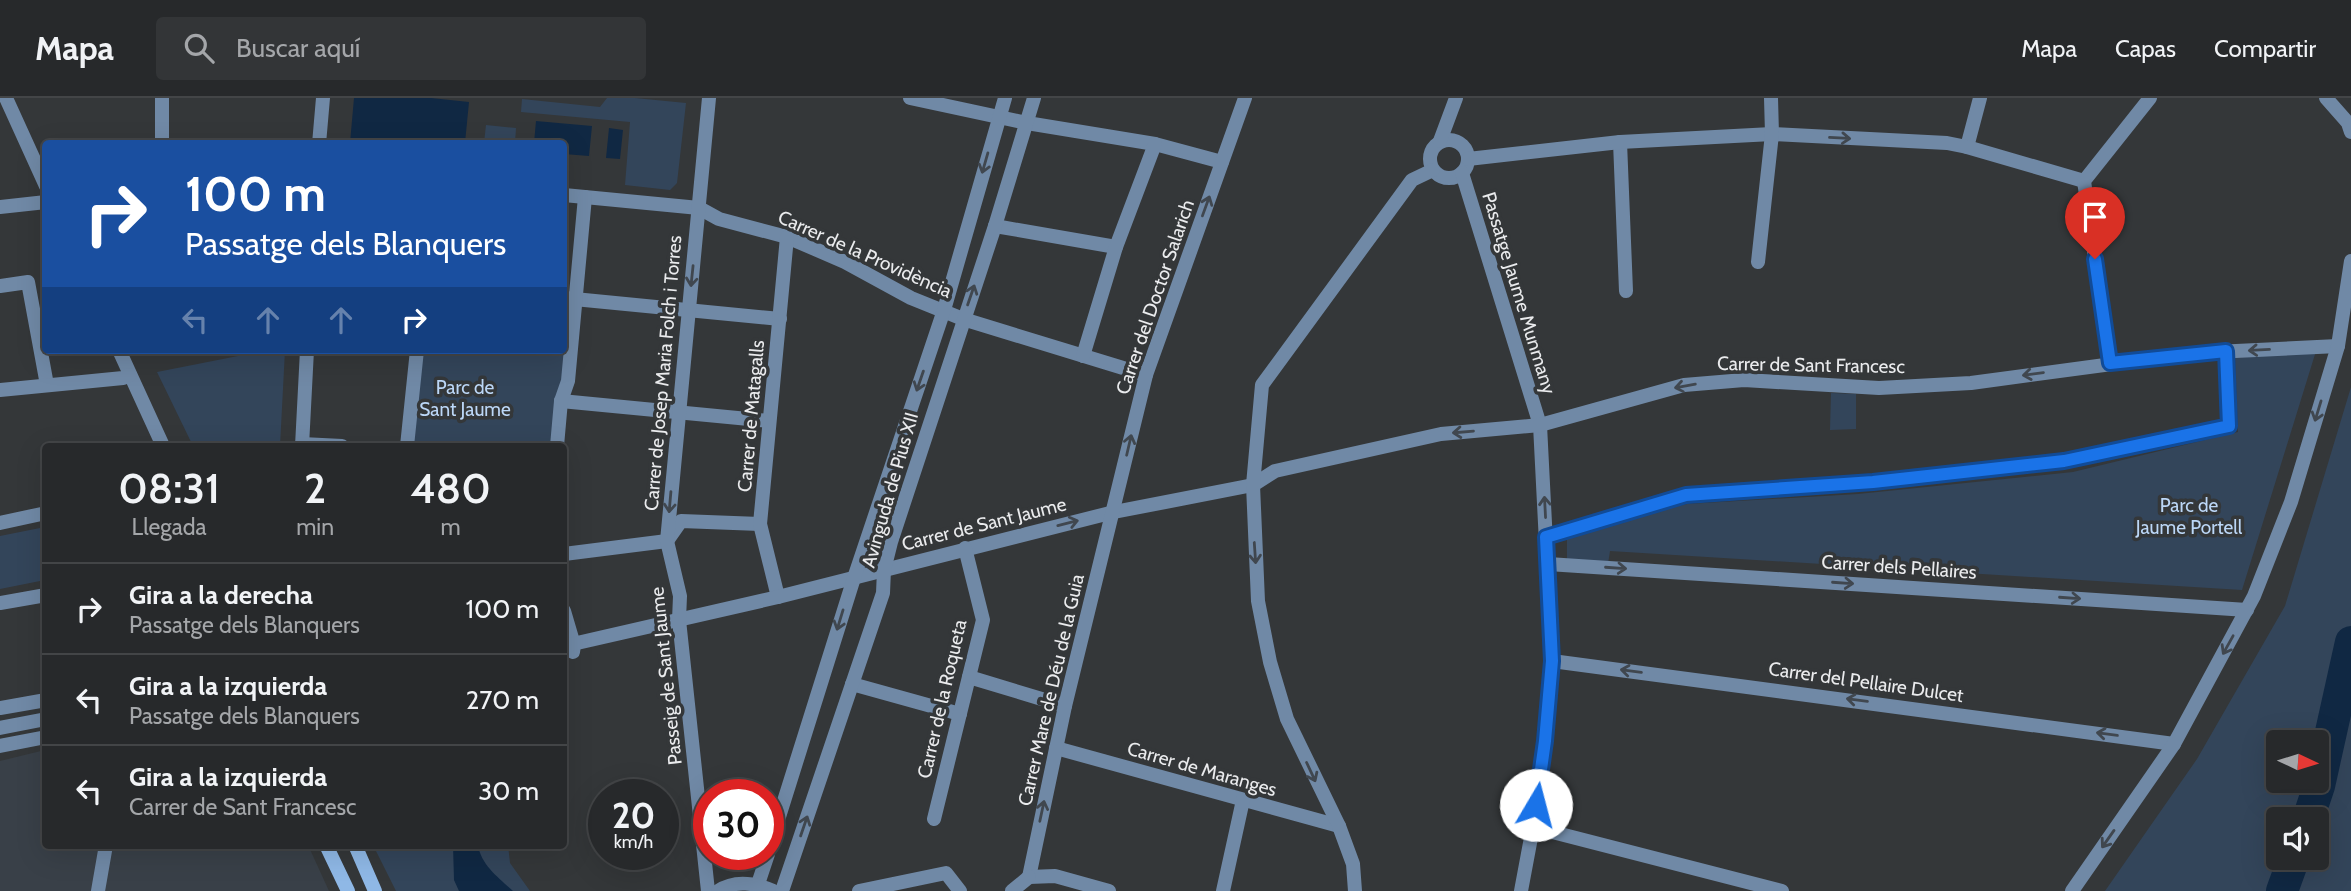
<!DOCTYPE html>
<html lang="es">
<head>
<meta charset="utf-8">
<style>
	:root { --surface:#27292b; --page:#333537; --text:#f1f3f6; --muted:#a4a6a9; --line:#434547 }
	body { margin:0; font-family:Cabin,sans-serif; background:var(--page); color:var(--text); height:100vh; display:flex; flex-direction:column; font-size:26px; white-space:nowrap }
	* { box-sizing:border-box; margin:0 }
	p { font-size:23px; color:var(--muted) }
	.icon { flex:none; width:38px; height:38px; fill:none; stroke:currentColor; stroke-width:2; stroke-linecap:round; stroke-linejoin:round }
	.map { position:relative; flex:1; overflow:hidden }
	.details { position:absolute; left:42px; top:345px; width:525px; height:406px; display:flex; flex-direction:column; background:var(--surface); border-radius:7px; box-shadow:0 7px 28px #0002,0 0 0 2px var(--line) }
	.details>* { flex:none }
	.guide { position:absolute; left:42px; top:42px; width:525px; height:214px; border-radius:7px; box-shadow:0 7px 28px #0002,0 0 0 2px var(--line); background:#1a4fa0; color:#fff; overflow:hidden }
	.needle { width:46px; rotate:94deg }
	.tools { position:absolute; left:2266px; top:632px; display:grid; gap:14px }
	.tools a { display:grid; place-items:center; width:63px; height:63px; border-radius:7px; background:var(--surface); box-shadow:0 7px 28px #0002,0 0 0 2px var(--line); font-size:35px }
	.speed { position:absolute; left:588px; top:681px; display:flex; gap:14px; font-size:35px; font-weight:700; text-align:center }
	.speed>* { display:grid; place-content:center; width:91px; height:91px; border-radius:50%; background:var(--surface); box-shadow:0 7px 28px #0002,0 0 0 2px var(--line); line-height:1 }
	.speed small { font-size:18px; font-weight:400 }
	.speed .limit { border:10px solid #d22; background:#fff; color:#111 }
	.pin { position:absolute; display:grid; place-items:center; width:60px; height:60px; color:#fff; margin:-72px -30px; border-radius:50% 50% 50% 0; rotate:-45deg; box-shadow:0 0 7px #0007 }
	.pin .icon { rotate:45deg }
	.me { position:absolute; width:77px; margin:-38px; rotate:8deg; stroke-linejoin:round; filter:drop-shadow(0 0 5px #0008) }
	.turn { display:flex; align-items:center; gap:24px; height:147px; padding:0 28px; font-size:32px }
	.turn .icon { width:91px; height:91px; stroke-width:2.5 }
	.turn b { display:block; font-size:49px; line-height:60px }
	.lanes { display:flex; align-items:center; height:66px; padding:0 28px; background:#0003; justify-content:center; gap:35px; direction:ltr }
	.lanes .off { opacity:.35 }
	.eta { display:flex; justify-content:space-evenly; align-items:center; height:119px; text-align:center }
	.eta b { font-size:42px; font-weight:600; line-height:49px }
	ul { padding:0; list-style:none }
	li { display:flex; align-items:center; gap:21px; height:91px; padding:0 28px; border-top:2px solid var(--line) }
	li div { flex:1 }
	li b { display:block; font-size:26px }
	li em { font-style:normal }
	header { display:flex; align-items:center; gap:42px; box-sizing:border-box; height:98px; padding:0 35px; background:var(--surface); border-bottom:2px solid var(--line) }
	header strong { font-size:33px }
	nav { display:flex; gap:38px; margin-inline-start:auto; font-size:24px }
	.search { width:490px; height:63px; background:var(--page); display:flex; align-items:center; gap:18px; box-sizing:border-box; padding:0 24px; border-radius:7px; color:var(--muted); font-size:26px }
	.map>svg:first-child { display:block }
</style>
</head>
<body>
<header>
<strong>Mapa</strong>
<div class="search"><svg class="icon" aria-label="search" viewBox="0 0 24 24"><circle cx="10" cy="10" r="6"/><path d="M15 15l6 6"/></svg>Buscar aquí</div>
<nav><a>Mapa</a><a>Capas</a><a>Compartir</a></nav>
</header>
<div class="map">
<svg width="2351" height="793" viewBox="0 0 2351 793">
	<rect width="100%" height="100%" fill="#343739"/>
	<!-- built -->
	<polygon fill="#394048" points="45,652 46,747 308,747 329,793 0,793 0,663"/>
	<!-- green -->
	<g fill="#33455a" fill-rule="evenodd">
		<polygon points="607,0 635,0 686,5 677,85 670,92 625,87 630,24 521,14 522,1 600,9"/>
		<polygon points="486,27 516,30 515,45 484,45"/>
		<polygon points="564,200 576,201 557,348 407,348 417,252 564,252"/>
		<polygon points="238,252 285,252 280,348 193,348 157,274 238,258"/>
		<polygon points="2316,253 2242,492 1610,453 1608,466 1567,463 1567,434 1687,406 1858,396 2073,374 2238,334 2235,260"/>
		<path d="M 2351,289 L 2351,793 L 2105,793 L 2197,661 L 2285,508 ZM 2278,644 L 2317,644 L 2317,682 L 2278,682 ZM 2278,721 L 2317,721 L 2317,760 L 2278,760 Z"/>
		<polygon points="1831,295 1856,296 1856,331 1830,332"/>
		<polygon points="45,429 45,482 0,491 0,438"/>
		<polygon points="373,747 508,747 510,765 530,793 396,793"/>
	</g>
	<!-- water -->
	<g fill="#102843">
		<polygon points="354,0 431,0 469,4 465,45 350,45"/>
		<polygon points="536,23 592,28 589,58 564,56 564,46 534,45"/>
		<polygon points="609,30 623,32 620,61 606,60"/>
		<path d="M 453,747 L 478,747 C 481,767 499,780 513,793 L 459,793 L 454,782 Z"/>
	</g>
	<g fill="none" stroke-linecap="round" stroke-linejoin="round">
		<!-- river -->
		<g stroke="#102843" stroke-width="32">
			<polyline points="2308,721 2319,688 2351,544"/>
			<polyline points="2282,793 2294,760"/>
		</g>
		<!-- street -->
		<g stroke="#7089a6" stroke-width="14">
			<polyline points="6,0 46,88"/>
			<polyline points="910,0 1027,25 1155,46 1222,64"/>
			<polyline points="2326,0 2348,25 2351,34"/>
			<circle cx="1449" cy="61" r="19"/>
			<polyline points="1440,43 1456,0"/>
			<polyline points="1620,44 1626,193"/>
			<polyline points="162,46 162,0"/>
			<polyline points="319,46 323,0"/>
			<polyline points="1967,49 1980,0"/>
			<polyline points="1468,61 1620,44 1772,36 1947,45 1967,49 2084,83"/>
			<polyline points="1462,75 1540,327 1552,563 1545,643 1533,729 1521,793"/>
			<polyline points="564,97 699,110 719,121 787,139 845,164 911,200 963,221 1146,277"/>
			<polyline points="0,109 46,104"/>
			<polyline points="995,128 1116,149"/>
			<polyline points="1758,164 1772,36 1771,0"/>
			<polyline points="0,188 28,184 47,287"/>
			<polyline points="564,200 780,221"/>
			<polyline points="119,252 163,348"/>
			<polyline points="1083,258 1116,149 1155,46"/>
			<polyline points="2110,265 2084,83 2150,0"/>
			<polyline points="0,292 123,280 130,277"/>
			<polyline points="561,303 769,323"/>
			<polyline points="302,346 342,348"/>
			<polyline points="302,348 307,252"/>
			<polyline points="407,348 417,252"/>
			<polyline points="557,348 561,303 568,283 585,99"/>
			<polyline points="0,425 46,415"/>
			<polyline points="1546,439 1686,397 1873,384 2064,364 2229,328 2226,253"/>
			<polyline points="564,456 667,443 681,423 760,426"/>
			<polyline points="1548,466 2247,512"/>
			<polyline points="778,499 760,426 787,139"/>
			<polyline points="0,505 46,497"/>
			<polyline points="564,513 574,547 573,554"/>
			<polyline points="564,548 778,499 1114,414 1253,387 1275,373 1441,336 1540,327 1684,287 1744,282 1879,290 1971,285 2194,255 2338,248"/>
			<polyline points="1552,563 2174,646"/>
			<polyline points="969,579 1065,608"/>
			<polyline points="852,586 960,616"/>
			<polyline points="0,610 46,602"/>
			<polyline points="0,630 46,621"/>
			<polyline points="0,648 46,639"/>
			<polyline points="1056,650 1339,728"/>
			<polyline points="934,721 983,522 965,450"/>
			<polyline points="1533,729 1782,793"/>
			<polyline points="768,754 854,480 944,212 1005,0"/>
			<polyline points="1029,779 1065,608 1146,277 1245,0"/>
			<polyline points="1029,779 1055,778 1109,793"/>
			<polyline points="758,786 768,756"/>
			<polyline points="98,793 106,747"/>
			<polyline points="708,793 679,522 680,498 667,443 709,0"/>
			<path d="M 718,793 C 736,781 755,785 773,793"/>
			<polyline points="782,793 883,495 884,472 891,444 995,128 1034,0"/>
			<polyline points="859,793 946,775 960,793"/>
			<polyline points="1012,793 1029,779"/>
			<polyline points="1223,793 1243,702"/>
			<polyline points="1355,793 1353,766 1339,728 1287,621 1270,564 1258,503 1253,387 1262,287 1412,82 1433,72"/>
			<polyline points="2072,793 2174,646 2254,498 2291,404 2338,248 2351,163"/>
		</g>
		<!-- secondary -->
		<g stroke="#8fb8e6" stroke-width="14">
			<polyline points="326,747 348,793"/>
			<polyline points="355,747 375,793"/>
		</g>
	</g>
	<!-- one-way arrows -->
	<defs><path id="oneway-shaft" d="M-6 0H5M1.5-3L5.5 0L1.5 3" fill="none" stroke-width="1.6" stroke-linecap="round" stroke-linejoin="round" transform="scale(1.75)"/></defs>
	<g stroke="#40474f">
		<use href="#oneway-shaft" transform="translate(1840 40) rotate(3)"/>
		<use href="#oneway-shaft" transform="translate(985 65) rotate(106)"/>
		<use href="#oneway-shaft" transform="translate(1206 108) rotate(-70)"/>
		<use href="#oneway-shaft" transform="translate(692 178) rotate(96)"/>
		<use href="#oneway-shaft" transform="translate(971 197) rotate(-71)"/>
		<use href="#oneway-shaft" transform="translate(2259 252) rotate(177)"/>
		<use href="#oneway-shaft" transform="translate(2033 276) rotate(172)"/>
		<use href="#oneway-shaft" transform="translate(920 283) rotate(109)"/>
		<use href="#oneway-shaft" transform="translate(1685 288) rotate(170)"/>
		<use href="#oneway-shaft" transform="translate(2318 313) rotate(107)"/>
		<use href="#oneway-shaft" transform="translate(1463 334) rotate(175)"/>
		<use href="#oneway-shaft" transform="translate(1129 347) rotate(-77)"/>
		<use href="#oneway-shaft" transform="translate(670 404) rotate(95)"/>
		<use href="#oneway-shaft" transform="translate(1545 409) rotate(-93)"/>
		<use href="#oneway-shaft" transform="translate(1068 425) rotate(-14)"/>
		<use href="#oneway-shaft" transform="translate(1255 455) rotate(86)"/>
		<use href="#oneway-shaft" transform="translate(1616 470) rotate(4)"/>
		<use href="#oneway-shaft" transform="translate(1843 485) rotate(4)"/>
		<use href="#oneway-shaft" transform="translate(2070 500) rotate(4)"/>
		<use href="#oneway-shaft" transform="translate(840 522) rotate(107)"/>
		<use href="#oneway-shaft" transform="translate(2228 547) rotate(119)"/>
		<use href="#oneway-shaft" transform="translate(1631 573) rotate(-173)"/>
		<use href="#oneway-shaft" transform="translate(1857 602) rotate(-173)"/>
		<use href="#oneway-shaft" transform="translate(2107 636) rotate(-172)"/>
		<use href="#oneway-shaft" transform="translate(1311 674) rotate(65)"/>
		<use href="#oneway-shaft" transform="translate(1042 713) rotate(-78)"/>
		<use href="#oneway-shaft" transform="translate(804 728) rotate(-71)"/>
		<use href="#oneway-shaft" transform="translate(2108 741) rotate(125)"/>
	</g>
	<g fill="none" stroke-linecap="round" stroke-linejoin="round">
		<!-- route casing -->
		<g stroke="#114b97" stroke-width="18">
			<polyline id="route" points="1536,707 1545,643 1552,563 1546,439 1686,397 1873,384 2064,363 2229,328 2226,253 2110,265 2095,161"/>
		</g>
		<!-- route -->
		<use href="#route" stroke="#1a73e8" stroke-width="12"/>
	</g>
	<g text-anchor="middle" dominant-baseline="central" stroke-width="7" stroke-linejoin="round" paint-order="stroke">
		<!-- street labels -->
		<g font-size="19" fill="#eaebed" stroke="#343739">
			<text transform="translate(865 156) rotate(24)">Carrer de la Providència</text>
			<text transform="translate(1519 195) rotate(73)">Passatge Jaume Munmany</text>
			<text transform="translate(1155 199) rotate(-71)">Carrer del Doctor Salarich</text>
			<text transform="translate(1811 267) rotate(1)">Carrer de Sant Francesc</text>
			<text transform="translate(663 275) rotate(-85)">Carrer de Josep Maria Folch i Torres</text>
			<text transform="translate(751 318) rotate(-85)">Carrer de Matagalls</text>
			<text transform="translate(890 392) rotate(-74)">Avinguda de Pius XII</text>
			<text transform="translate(984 426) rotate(-14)">Carrer de Sant Jaume</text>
			<text transform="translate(1899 469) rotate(4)">Carrer dels Pellaires</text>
			<text transform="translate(666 578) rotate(-96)">Passeig de Sant Jaume</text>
			<text transform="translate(1866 584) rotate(8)">Carrer del Pellaire Dulcet</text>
			<text transform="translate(1051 592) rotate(-77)">Carrer Mare de Déu de la Guia</text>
			<text transform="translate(942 601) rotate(-77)">Carrer de la Roqueta</text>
			<text transform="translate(1202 671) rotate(16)">Carrer de Maranges</text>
		</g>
		<!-- park labels -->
		<g font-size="19" fill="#bcd7f7" stroke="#343739">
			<text x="465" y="289">Parc de<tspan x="465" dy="22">Sant Jaume</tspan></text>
			<text x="2189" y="407">Parc de<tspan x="2189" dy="22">Jaume Portell</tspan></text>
		</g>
	</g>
</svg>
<div class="tools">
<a><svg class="needle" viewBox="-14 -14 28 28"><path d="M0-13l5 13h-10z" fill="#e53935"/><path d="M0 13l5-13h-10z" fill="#a4a6a9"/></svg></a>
<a><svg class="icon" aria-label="sound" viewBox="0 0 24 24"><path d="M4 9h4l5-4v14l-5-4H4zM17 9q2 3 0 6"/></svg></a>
</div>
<div class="speed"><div>20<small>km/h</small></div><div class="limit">30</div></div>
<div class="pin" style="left:2095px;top:161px;background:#d93025"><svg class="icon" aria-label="arrive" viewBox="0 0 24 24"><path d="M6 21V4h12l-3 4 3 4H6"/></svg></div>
<svg class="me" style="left:1536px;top:707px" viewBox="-20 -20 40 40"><circle r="19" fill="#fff"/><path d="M0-13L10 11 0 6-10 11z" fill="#1a73e8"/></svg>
<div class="guide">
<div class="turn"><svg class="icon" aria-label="right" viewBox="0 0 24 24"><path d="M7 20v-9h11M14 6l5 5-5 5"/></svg><div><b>100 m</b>Passatge dels Blanquers</div></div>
<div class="lanes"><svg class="icon off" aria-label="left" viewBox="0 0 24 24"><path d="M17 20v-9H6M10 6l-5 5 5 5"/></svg><svg class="icon off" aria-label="ahead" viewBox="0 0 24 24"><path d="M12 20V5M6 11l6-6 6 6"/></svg><svg class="icon off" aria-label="ahead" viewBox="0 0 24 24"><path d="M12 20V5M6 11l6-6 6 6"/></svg><svg class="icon" aria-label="right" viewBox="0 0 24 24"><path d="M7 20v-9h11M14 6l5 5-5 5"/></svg></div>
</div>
<section class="details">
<div class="eta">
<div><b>08:31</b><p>Llegada</p></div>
<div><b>2</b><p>min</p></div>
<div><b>480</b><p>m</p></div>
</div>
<ul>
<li><svg class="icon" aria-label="right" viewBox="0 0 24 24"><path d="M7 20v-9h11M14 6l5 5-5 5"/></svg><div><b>Gira a la derecha</b><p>Passatge dels Blanquers</p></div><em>100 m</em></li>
<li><svg class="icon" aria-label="left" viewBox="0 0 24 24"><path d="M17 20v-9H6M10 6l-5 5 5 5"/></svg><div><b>Gira a la izquierda</b><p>Passatge dels Blanquers</p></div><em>270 m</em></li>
<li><svg class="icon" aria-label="left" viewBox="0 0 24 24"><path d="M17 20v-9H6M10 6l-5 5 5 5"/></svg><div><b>Gira a la izquierda</b><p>Carrer de Sant Francesc</p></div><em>30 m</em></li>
</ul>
</section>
</div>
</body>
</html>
